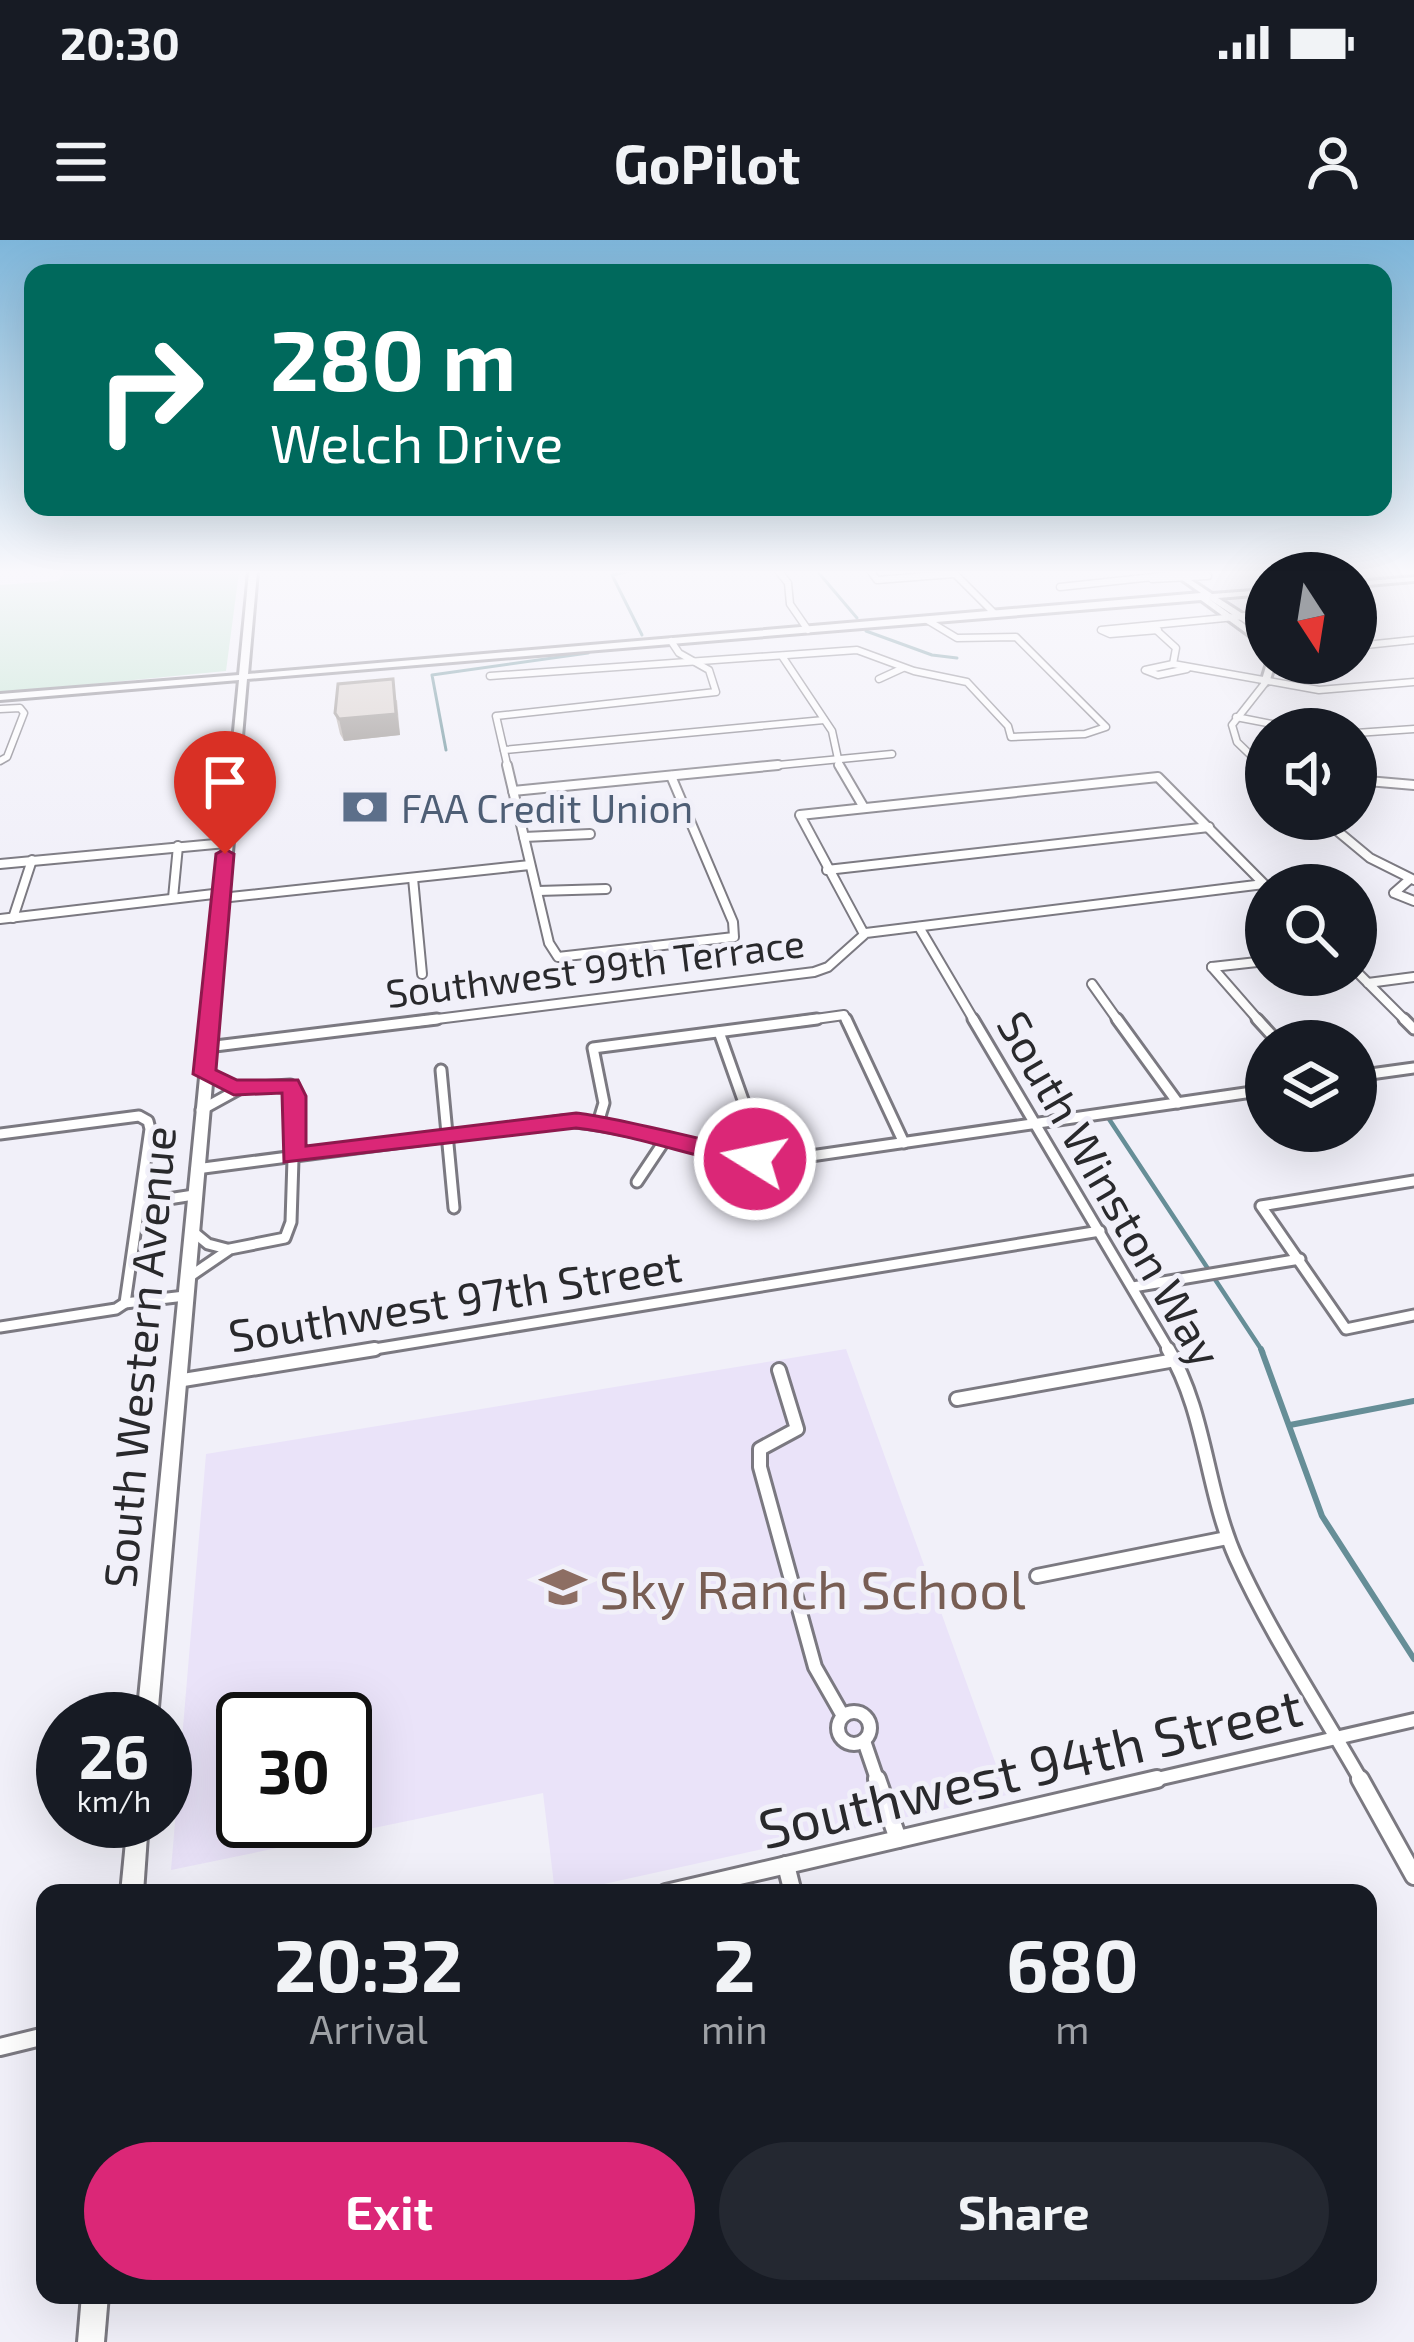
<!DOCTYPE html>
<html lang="en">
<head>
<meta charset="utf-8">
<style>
	:root { --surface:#171b24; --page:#242831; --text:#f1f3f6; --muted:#9ea1a6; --accent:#db2777 }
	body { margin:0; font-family:"Exo 2",sans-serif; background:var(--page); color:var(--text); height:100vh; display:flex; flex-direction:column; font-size:45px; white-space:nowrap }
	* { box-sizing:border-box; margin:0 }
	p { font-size:39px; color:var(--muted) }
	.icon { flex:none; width:66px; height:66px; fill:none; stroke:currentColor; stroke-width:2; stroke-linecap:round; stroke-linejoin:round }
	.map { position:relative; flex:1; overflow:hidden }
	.panel { position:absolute; left:36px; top:1644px; width:1341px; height:420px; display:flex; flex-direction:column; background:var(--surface); border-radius:24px; box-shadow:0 12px 48px #0002 }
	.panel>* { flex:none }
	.guide { position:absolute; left:24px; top:24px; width:1368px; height:252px; border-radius:24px; box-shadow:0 12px 48px #0002; background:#00695c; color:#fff; overflow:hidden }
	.needle { width:78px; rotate:168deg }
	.tools { position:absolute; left:1245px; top:312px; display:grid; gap:24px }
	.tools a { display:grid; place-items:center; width:132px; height:132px; border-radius:50%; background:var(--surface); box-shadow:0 12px 48px #0002; font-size:60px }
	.speed { position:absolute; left:36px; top:1452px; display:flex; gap:24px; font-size:60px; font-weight:700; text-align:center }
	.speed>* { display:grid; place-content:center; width:156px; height:156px; border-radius:50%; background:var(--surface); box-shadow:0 12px 48px #0002; line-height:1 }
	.speed small { font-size:30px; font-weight:400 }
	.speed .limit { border:6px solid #111; border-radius:18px; background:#fff; color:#111 }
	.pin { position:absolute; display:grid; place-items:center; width:102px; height:102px; color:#fff; margin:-123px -51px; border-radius:50% 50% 50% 0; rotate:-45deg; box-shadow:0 0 12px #0007 }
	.pin .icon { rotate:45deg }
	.me { position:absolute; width:132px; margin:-66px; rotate:280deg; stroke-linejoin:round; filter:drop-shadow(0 0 9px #0008) }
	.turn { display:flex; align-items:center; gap:42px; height:252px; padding:0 48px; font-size:54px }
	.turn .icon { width:156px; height:156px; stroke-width:2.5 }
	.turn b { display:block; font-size:84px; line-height:102px }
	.eta { display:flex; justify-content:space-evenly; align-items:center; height:204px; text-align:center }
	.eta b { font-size:72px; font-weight:700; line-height:84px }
	.button { display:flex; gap:24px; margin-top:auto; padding:24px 48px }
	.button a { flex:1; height:138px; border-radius:72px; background:var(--accent); color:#fff; font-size:48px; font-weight:700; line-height:138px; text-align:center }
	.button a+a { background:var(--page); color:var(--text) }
	.status { display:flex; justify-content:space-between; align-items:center; height:84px; padding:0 60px; background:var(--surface); direction:ltr }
	.status svg { height:33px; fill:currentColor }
	header { display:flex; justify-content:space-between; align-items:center; height:156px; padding:0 48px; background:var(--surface); font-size:54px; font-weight:700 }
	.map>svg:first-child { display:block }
</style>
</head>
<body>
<div class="status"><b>20:30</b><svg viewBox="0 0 49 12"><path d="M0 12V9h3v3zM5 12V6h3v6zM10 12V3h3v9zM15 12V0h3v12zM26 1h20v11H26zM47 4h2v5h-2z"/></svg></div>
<header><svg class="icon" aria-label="menu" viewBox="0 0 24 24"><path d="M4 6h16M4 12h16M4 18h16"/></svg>GoPilot<svg class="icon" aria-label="person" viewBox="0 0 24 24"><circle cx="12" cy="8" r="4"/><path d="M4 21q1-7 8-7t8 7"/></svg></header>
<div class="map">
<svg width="1414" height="2102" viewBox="0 0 1414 2102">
	<rect width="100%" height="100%" fill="#f1f0f9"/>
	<!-- education -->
	<path fill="#eae3f9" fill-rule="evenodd" d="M 846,1109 L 1007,1555 L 563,1653 L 555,1653 L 543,1553 L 171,1630 L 206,1214 ZM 243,1479 L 345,1479 L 345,1581 L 243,1581 Z"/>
	<!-- green -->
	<polygon fill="#c0e4d0" points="65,332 239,332 226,431 0,453 0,345 58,341"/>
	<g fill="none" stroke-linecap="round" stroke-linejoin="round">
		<!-- stream-far2 -->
		<g stroke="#668e97" stroke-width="3">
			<polyline points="627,332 612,335 642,395"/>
			<polyline points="818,332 857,378"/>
			<polyline points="866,391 932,415 957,418"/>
			<polyline points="446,510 432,435 588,413"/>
		</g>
		<!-- stream-far1 -->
		<polyline stroke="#668e97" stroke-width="4.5" points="1109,879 1263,1112"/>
		<!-- stream -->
		<g stroke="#668e97" stroke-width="6">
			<polyline points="1261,1109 1322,1276 1414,1419"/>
			<polyline points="1290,1185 1414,1161"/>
		</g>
		<!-- street-far4 casing -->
		<g stroke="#7b7981" stroke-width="9">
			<g id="street-far4">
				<polyline points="779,332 788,343 790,364 808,390"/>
				<polyline points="871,332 877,340 954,334"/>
				<polyline points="953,332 995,374"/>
				<polyline points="1060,347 1190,333 1208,336 1152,339"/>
				<polyline points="1153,387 1176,408 1173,424"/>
				<polyline points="1158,390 1110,394 1101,390 1266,374"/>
				<polyline points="1356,406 1414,400"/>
				<polyline points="782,416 832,491 840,528"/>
				<polyline points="1187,429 1158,435 1145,430 1173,424 1319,450 1414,442"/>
				<polyline points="490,436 857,410 914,431 967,442 1008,486 1011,497 1085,494 1106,487 1016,397 957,398 927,380"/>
				<polyline points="879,439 903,428"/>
				<polyline points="0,469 20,468 24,473 7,517 0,521"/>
				<polyline points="1236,477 1298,489"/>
				<polyline points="1356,493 1414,489"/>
				<polyline points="504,510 824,480"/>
				<polyline points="508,528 496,476 716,452 709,430 679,413 671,401"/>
				<polyline points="748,528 892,514"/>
				<polyline points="1264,528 1237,502 1232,485 1265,443"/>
			</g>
		</g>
		<!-- street-far3 casing -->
		<g stroke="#7b7981" stroke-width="12">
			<g id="street-far3">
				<polyline points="507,525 549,703 558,717 734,697 733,682 671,536"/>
				<polyline points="839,525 863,566"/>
				<polyline points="1261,525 1266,530"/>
				<polyline points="1356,540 1414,545"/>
				<polyline points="513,551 778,525"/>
				<polyline points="1323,579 1370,618 1414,640"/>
				<polyline points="524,597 590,594"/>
				<polyline points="0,624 226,603"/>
				<polyline points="827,630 1209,587"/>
				<polyline points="413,638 422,734"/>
				<polyline points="1410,639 1394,653 1414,661"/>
				<polyline points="538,651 606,649"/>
				<polyline points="173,658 178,606"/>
				<polyline points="221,658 530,625"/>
				<polyline points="13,678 32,620"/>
				<polyline points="0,679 222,653"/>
				<polyline points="919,687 975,782"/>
				<polyline points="1212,727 1260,782"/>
				<polyline points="1212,727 1266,721"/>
				<polyline points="1356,731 1407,782"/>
				<polyline points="1368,743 1414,737"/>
				<polyline points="1092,744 1119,782"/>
				<polyline points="413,782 814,732 828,727 866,693 1264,644 1158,537 800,575 864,694"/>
				<polyline points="794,782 844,775 847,782"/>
			</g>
		</g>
		<!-- street-far2 casing -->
		<g stroke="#7b7981" stroke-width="15">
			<g id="street-far2">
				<polyline points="846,779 904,903"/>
				<polyline points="973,779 1170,1112"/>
				<polyline points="1117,779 1178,863"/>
				<polyline points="1257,779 1277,801"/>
				<polyline points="1404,779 1414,789"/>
				<polyline points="719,792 754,891 756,919"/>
				<polyline points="207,807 437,779"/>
				<polyline points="441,830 454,968"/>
				<polyline points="205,834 238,848"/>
				<polyline points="1356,836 1414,828"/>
				<polyline points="598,883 604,863 593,808 817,779"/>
				<polyline points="0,894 139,876 148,881 150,889 125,1063 116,1069 0,1087"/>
				<path d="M 196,929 L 563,881 C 640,886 712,918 790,919 L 1266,850"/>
				<polyline points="1414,941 1261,966 1346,1089 1414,1075"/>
				<polyline points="637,942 665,900"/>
				<polyline points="142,963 194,955"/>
				<polyline points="191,990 208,1004 227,1009"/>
				<polyline points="189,1037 230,1009 285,998 291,982 295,856 290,845 241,848 201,870"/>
				<polyline points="1133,1047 1300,1019"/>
				<polyline points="125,1063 185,1056"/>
				<polyline points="356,1112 1100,991"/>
			</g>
		</g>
		<!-- street-far1 casing -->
		<g stroke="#7b7981" stroke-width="18">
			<g id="street-far1">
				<path d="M 1168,1109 C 1206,1172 1206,1251 1236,1318 C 1271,1395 1320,1468 1362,1542"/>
				<polyline points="779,1130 797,1189 760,1209 760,1227 815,1427 843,1476"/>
				<polyline points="177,1141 375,1109"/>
				<polyline points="957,1159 1175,1120"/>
				<polyline points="1037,1336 1227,1298"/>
				<circle cx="854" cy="1488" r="16"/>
				<polyline points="864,1501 878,1542"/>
				<polyline points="1144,1542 1414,1480"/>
			</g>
		</g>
		<!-- street casing -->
		<g stroke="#7b7981" stroke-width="22">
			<g id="street">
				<polyline points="877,1539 898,1599"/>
				<polyline points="1360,1539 1414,1636"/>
				<polyline points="786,1625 793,1653"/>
				<polyline points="666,1653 1157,1539"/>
				<polyline points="0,1807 45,1796"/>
			</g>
		</g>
		<!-- secondary casing -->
		<g stroke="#7b7981" stroke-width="6">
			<g id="secondary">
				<path d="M 249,332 L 257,332 L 248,434 L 1201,353 L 1171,332 L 1179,332 L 1212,354 L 1266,350 L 1266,354 L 1218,358 L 1263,387 L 1266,396 L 1266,410 L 1260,403 L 1201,360 L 247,439 L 157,1479 L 137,1479 L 239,440 L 0,460 L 0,454 L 239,435 ZM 1209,359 L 1256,390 L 1258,394 Z"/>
				<polygon points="1414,337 1414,341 1356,346 1356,342"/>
				<polygon points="1267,423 1275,423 1269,443 1265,445 1261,443"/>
				<polygon points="128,1581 148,1581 143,1653 121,1653"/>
				<polygon points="82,2055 108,2055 104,2102 78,2102"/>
			</g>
		</g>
		<!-- street-far4 -->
		<use href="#street-far4" stroke="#fff" stroke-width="6"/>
		<!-- street-far3 -->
		<use href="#street-far3" stroke="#fff" stroke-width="8"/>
		<!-- street-far2 -->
		<use href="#street-far2" stroke="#fff" stroke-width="9"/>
		<!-- street-far1 -->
		<use href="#street-far1" stroke="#fff" stroke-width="12"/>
		<!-- street -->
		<use href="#street" stroke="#fff" stroke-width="16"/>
		<!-- secondary -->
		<use href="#secondary" fill="#fff" fill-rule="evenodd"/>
	</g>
	<!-- wall -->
	<polygon fill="#bab2ae" points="397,460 400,495 344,501 340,494 335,473"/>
	<!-- shaded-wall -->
	<polygon fill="#97918d" points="393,439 400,495 344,501 339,479"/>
	<!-- building -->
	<polygon fill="#d8cfca" stroke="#97918d" stroke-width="3" points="393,439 396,474 339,479 335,473 338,444"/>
	<!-- sky -->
	<linearGradient id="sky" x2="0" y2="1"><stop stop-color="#7eb6da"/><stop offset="0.53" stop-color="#f9f8fc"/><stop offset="1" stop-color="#f9f8fc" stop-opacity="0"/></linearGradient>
	<rect width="1414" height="626" fill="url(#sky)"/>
	<!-- route -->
	<path fill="#db2777" stroke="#8e194d" stroke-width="3" d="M 225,609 L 234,614 L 216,830 L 237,840 L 298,840 L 306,856 L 306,906 L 576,873 C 600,875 759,910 768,919 L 755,928 C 695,918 637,895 576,888 L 284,922 L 282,853 L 234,855 L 193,834 L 216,614 Z"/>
	<!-- icons -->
	<defs>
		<g id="bank-bare" transform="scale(3.6)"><path d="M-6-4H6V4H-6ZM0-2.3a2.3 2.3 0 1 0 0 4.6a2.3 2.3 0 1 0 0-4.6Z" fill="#5c6f8a" stroke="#f1f0f9" stroke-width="2.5" paint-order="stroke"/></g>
		<g id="school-bare" transform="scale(3.6)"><path d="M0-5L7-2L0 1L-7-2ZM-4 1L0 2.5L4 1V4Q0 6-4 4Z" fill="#8d6e63" stroke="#f1f0f9" stroke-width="2.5" paint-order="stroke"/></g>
	</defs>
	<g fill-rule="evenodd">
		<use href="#bank-bare" x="365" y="567"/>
		<use href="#school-bare" x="563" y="1347"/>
	</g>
	<g text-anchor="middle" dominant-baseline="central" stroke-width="10" stroke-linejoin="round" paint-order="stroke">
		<!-- far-service labels -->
		<g font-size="39" fill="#4e5e75" stroke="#f1f0f9" text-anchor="start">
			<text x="401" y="567">FAA Credit Union</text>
		</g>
		<!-- far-street labels -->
		<g font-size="39" fill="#29292c" stroke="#f1f0f9">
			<text transform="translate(595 727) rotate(-7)">Southwest 99th Terrace</text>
		</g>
		<!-- street labels -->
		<g font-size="45" fill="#29292c" stroke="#f1f0f9">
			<text transform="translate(1111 948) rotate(60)">South Winston Way</text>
			<text transform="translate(455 1059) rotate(-9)">Southwest 97th Street</text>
			<text transform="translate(138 1117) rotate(-85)">South Western Avenue</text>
		</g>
		<!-- near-education labels -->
		<g font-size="54" fill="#785e54" stroke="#f1f0f9" text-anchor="start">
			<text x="599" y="1347">Sky Ranch School</text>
		</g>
		<!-- near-street labels -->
		<g font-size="54" fill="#29292c" stroke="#f1f0f9">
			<text transform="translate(1030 1526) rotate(-13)">Southwest 94th Street</text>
		</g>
	</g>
</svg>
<div class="tools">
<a><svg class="needle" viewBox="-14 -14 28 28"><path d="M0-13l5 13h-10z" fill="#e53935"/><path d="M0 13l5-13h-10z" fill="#9ea1a6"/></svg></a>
<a><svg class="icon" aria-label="sound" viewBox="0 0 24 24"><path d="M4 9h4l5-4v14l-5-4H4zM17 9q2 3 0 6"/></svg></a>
<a><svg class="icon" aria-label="search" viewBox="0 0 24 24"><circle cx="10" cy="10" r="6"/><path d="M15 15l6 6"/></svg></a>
<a><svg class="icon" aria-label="layers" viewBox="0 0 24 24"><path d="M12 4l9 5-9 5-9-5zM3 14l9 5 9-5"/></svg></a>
</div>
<div class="speed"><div>26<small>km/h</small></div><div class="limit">30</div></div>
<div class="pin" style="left:225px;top:614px;background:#d93025"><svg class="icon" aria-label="arrive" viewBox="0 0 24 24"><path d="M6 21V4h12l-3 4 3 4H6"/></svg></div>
<svg class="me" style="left:755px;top:919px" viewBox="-20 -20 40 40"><circle r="17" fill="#db2777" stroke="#fff" stroke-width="3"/><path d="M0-11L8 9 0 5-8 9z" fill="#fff"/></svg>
<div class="guide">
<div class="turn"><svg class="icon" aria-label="right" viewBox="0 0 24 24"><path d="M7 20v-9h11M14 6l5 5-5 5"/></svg><div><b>280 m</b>Welch Drive</div></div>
</div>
<section class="panel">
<div class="eta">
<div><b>20:32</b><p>Arrival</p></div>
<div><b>2</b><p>min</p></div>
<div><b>680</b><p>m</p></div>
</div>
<div class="button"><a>Exit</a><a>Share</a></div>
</section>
</div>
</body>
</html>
